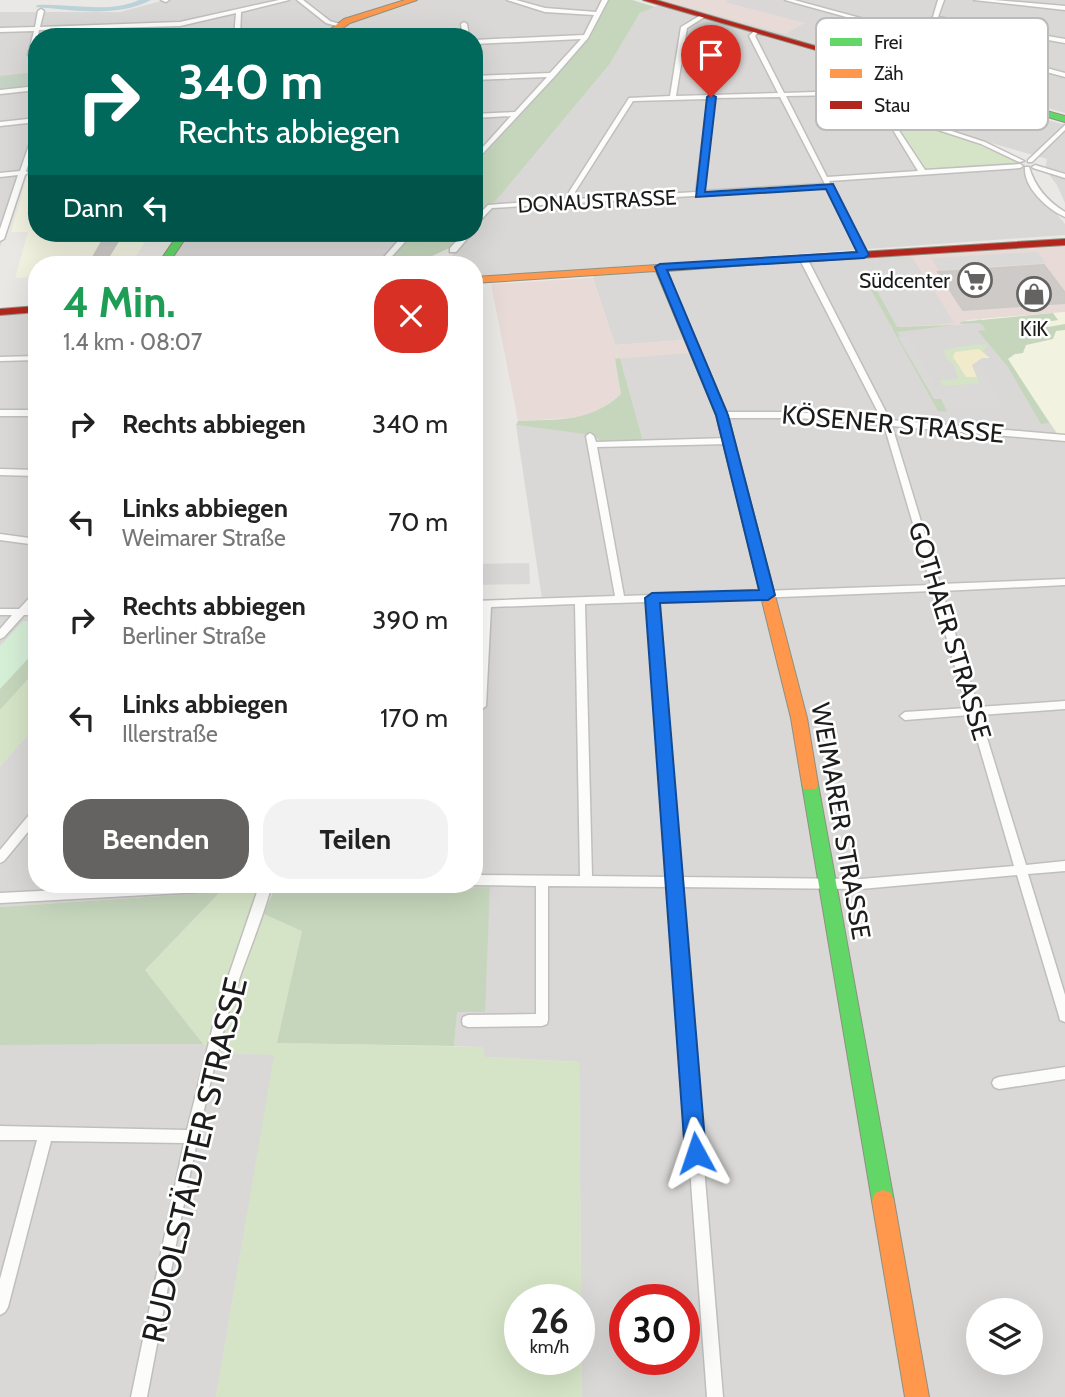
<!DOCTYPE html>
<html lang="de">
<head>
<meta charset="utf-8">
<style>
	:root { --surface:#fff; --page:#f2f2f2; --text:#222; --muted:#767676; --accent:#646362 }
	body { margin:0; font-family:Cabin,sans-serif; background:var(--page); color:var(--text); height:100vh; display:flex; flex-direction:column; font-size:26px; white-space:nowrap }
	* { box-sizing:border-box; margin:0 }
	p { font-size:23px; color:var(--muted) }
	.icon { flex:none; width:38px; height:38px; fill:none; stroke:currentColor; stroke-width:2; stroke-linecap:round; stroke-linejoin:round }
	.map { position:relative; flex:1; overflow:hidden }
	.panel { position:absolute; left:28px; top:256px; width:455px; height:637px; display:flex; flex-direction:column; background:var(--surface); border-radius:28px; box-shadow:0 7px 28px #0002 }
	.panel>* { flex:none }
	.top-card { position:absolute; left:28px; top:28px; width:455px; height:214px; border-radius:28px; box-shadow:0 7px 28px #0002; background:#00695c; color:#fff; overflow:hidden }
	.fabs { position:absolute; left:966px; top:1298px; display:grid; gap:14px }
	.fabs a { display:grid; place-items:center; width:77px; height:77px; border-radius:50%; background:var(--surface); box-shadow:0 7px 28px #0002; font-size:35px }
	.speed { position:absolute; left:504px; top:1284px; display:flex; gap:14px; font-size:35px; font-weight:700; text-align:center }
	.speed>* { display:grid; place-content:center; width:91px; height:91px; border-radius:50%; background:var(--surface); box-shadow:0 7px 28px #0002; line-height:1 }
	.speed small { font-size:18px; font-weight:400 }
	.speed .limit { border:10px solid #d22; background:#fff; color:#111 }
	.pin { position:absolute; display:grid; place-items:center; width:60px; height:60px; color:#fff; margin:-72px -30px; border-radius:50% 50% 50% 0; rotate:-45deg; box-shadow:0 0 7px #0007 }
	.pin .icon { rotate:45deg }
	.me { position:absolute; width:77px; margin:-38px; rotate:355deg; stroke-linejoin:round; filter:drop-shadow(0 0 5px #0008) }
	.turn { display:flex; align-items:center; gap:24px; height:147px; padding:0 35px; font-size:32px }
	.turn .icon { width:91px; height:91px; stroke-width:2.5 }
	.turn b { display:block; font-size:49px; line-height:60px }
	.then { display:flex; align-items:center; height:66px; padding:0 35px; background:#0003; gap:14px; font-size:26px }
	.round { display:grid; place-items:center; flex:none; width:74px; height:74px; border-radius:28px; background:var(--page) }
	.overview { display:flex; align-items:center; justify-content:space-between; height:119px; padding:0 35px }
	h1 { font-size:42px; font-weight:700; line-height:52px; color:#1e9e55 }
	.primary-button { display:flex; gap:14px; margin-top:auto; padding:14px 35px }
	.primary-button a { flex:1; height:80px; border-radius:28px; background:var(--accent); color:#fff; font-size:28px; font-weight:700; line-height:80px; text-align:center }
	.primary-button a+a { background:var(--page); color:var(--text) }
	ul { padding:0; list-style:none }
	li { display:flex; align-items:center; gap:21px; height:98px; padding:0 35px }
	li div { flex:1 }
	li b { display:block; font-size:26px }
	li em { font-style:normal }
	.map>svg:first-child { display:block }
</style>
</head>
<body>
<div class="map">
<svg width="1065" height="1397" viewBox="0 0 1065 1397">
	<rect width="100%" height="100%" fill="#eae8e4"/>
	<!-- residential -->
	<g fill="#d9d8d6" fill-rule="evenodd">
		<polygon points="165,0 608,0 590,37 474,166 474,37 37,37 37,140 0,247 0,12 120,12"/>
		<polygon points="652,0 1065,0 1065,113 874,59 865,60"/>
		<polygon points="659,5 1065,125 1065,203 1057,185 1045,169 1047,159 879,111 923,174 1024,168 1024,174 1065,224 1065,235 474,277 474,264 445,264 470,233 474,233 474,227 609,65 640,13"/>
		<polygon points="187,233 412,233 384,264 166,264"/>
		<path d="M 911,256 L 925,276 L 880,278 L 892,329 L 967,324 L 981,319 L 1065,440 L 1065,1397 L 582,1397 L 579,1062 L 484,1057 L 483,1047 L 454,1046 L 457,1011 L 484,1012 L 490,887 L 251,890 L 0,907 L 0,766 L 37,724 L 37,884 L 474,884 L 474,608 L 543,606 L 516,425 L 643,441 L 620,358 L 690,352 L 685,340 L 615,345 L 593,278 L 596,274 ZM 625,1300 L 684,1300 L 684,1360 L 625,1360 ZM 978,1311 L 1031,1311 L 1031,1363 L 978,1363 Z"/>
		<polygon points="37,311 37,590 12,614 37,614 0,686 0,313"/>
		<polygon points="203,1044 223,1053 275,1054 216,1397 0,1397 0,1045"/>
	</g>
	<!-- commercial -->
	<g fill="#e7dad7">
		<polygon points="661,0 728,0 725,2 805,23 785,34"/>
		<polygon points="1065,246 1065,312 966,320 968,324 892,329 866,280 924,276 911,256"/>
		<polygon points="593,278 615,345 686,340 690,353 615,359 621,394 600,410 584,417 518,421 491,284"/>
	</g>
	<!-- education -->
	<g fill="#f2f2e0">
		<polygon points="37,143 37,233 151,233 131,264 37,264 37,277 15,278 28,232 11,232"/>
		<polygon points="1065,312 1065,436 1058,435 981,319"/>
	</g>
	<!-- grass -->
	<g fill="#d5e4c6" fill-rule="evenodd">
		<path d="M 882,112 C 927,131 975,138 1017,163 L 1017,165 L 927,171 L 896,124 Z"/>
		<path d="M 978,344 L 988,345 L 984,351 L 955,352 L 953,357 L 966,377 L 977,377 L 980,384 L 943,386 L 940,380 L 958,379 C 956,372 956,364 947,359 L 944,350 Z"/>
		<polygon points="37,669 37,724 0,766 0,710"/>
		<path d="M 274,889 L 268,900 L 302,931 L 278,1043 L 483,1047 L 484,1057 L 579,1062 L 582,1397 L 216,1397 L 274,1055 L 223,1053 L 203,1044 L 145,970 L 220,892 ZM 520,1300 L 579,1300 L 579,1360 L 520,1360 Z"/>
	</g>
	<!-- forest -->
	<g fill="#c5d6bc">
		<polygon points="607,0 632,0 655,7 640,13 609,65 474,227 474,166 590,37"/>
		<polygon points="412,233 470,233 462,242 432,256 432,262 440,264 384,264"/>
		<polygon points="871,290 877,290 898,327 955,325 897,332 934,399 941,399 947,412 938,411"/>
		<polygon points="1053,313 1058,320 1039,323 1048,327 1065,324 1065,330 1056,331 1053,339 1026,345 1023,353 1015,354 1008,359 1049,423 1041,424 1008,367 978,331 985,330 983,325 979,323 961,324 960,322"/>
		<path d="M 620,358 L 643,441 L 603,442 L 592,435 L 516,425 L 518,421 C 558,419 590,423 621,394 L 615,359 Z"/>
		<polygon points="37,637 37,669 0,710 0,684"/>
		<polygon points="490,887 485,1012 457,1012 454,1046 277,1043 302,931 264,914 274,889"/>
		<polygon points="220,892 145,970 203,1044 0,1045 0,907"/>
	</g>
	<!-- sand -->
	<polygon fill="#f1eacb" points="979,349 990,358 982,358 972,365 977,377 966,377 953,357 955,352"/>
	<!-- cemetery -->
	<polygon fill="#c5d3c5" points="37,72 37,87 0,91 0,76"/>
	<!-- park -->
	<polygon fill="#d5eed6" points="23,621 37,621 37,649 0,689 0,646"/>
	<!-- parking -->
	<g fill="#dad9d8">
		<polygon points="1037,252 1046,263 939,270 931,258"/>
		<polygon points="911,258 921,276 925,276 954,323 897,327 872,282 878,282 876,279 898,277 889,260"/>
		<polygon points="907,336 936,386 980,384 972,365 981,365 1003,407 946,408 941,399 934,399 898,337"/>
		<polygon points="529,563 530,584 474,585 474,564"/>
	</g>
	<!-- water -->
	<path fill="#bbd2da" d="M 139,0 L 151,0 C 117,18 73,10 36,7 L 37,5 C 71,3 108,14 139,0 Z"/>
	<!-- building -->
	<g fill="#cdcac7" stroke="#cdcac6" stroke-width="2">
		<polygon points="107,233 123,233 104,264 89,264"/>
		<polygon points="1044,265 1065,293 1065,303 963,310 938,272"/>
	</g>
	<g fill="none" stroke-linecap="round" stroke-linejoin="round">
		<!-- street casing -->
		<g stroke="#c0bfbd" stroke-width="3">
			<g id="street">
				<polygon points="161,0 169,0 166,2"/>
				<polygon points="279,0 289,0 241,12 240,37 234,37 236,13 180,26 39,30 34,55 31,57 28,55 34,31 0,32 0,28 35,27 38,11 41,9 44,11 40,27 180,22"/>
				<polygon points="297,0 303,0 330,21 343,25 340,27 326,23"/>
				<polygon points="507,0 516,0 545,8 596,12 602,0 608,0 588,38 555,76 474,163 474,157 511,116 474,118 474,114 515,112 547,77 474,80 474,76 550,73 581,39 474,44 474,40 584,35 594,15 545,12"/>
				<polygon points="785,0 794,0 912,32 933,17 938,0 944,0 938,17 1065,39 1065,43 936,20 917,33 1065,73 1065,77 913,36 872,64 868,64 868,62 908,34"/>
				<polygon points="974,0 994,0 1065,6 1065,10"/>
				<path d="M 701,15 L 706,16 L 687,28 L 676,96 L 778,93 L 749,36 L 755,30 L 758,32 L 755,36 L 784,93 L 845,91 L 856,88 L 886,68 L 890,68 L 890,70 L 860,90 L 850,93 L 875,106 L 985,142 L 1024,161 L 1019,162 L 981,144 L 883,112 L 894,123 L 925,170 L 1020,164 L 1023,166 L 1020,168 L 829,181 L 868,255 L 864,257 L 860,255 L 826,188 L 492,208 L 474,227 L 474,220 L 488,205 L 569,199 L 569,192 L 629,98 L 670,96 L 681,27 ZM 844,95 L 880,111 L 877,113 L 890,125 L 918,171 L 827,177 L 786,96 ZM 780,97 L 825,184 L 703,191 L 714,98 ZM 708,99 L 696,192 L 576,199 L 575,192 L 633,101 Z"/>
				<polygon points="464,22 467,24 469,37 463,37 461,24"/>
				<polygon points="37,86 37,90 0,94 0,90"/>
				<polygon points="37,118 37,122 0,126 0,122"/>
				<polygon points="1065,125 1065,130 1032,162 1028,162 1028,160"/>
				<polygon points="37,129 37,141 26,171 28,173 25,175 4,239 0,241 0,229 18,175 0,177 0,173 20,171 34,131"/>
				<polygon points="1035,165 1065,174 1065,178 1033,168 1032,167"/>
				<path d="M 1025,167 L 1029,167 C 1035,187 1047,201 1065,212 L 1065,217 C 1047,209 1023,187 1025,167 Z"/>
				<polygon points="405,233 413,233 385,264 378,264"/>
				<polygon points="464,233 472,233 456,252 450,252 450,248"/>
				<path d="M 800,256 L 807,258 L 890,420 L 1065,435 L 1065,441 L 892,426 L 940,584 L 1065,579 L 1065,585 L 942,591 L 978,707 L 1065,701 L 1065,709 L 980,715 L 1026,865 L 1065,861 L 1065,871 L 1028,874 L 1065,995 L 1065,1022 L 1060,1020 L 1059,1016 L 1017,875 L 861,889 L 681,887 L 723,1397 L 707,1397 L 669,887 L 548,886 L 548,1020 L 547,1024 L 542,1026 L 468,1027 L 463,1025 L 462,1021 L 463,1017 L 468,1015 L 536,1014 L 536,886 L 474,885 L 471,884 L 474,884 L 474,875 L 580,876 L 575,604 L 491,607 L 486,706 L 474,715 L 481,607 L 474,607 L 474,601 L 615,596 L 586,436 L 590,433 L 594,436 L 596,442 L 729,438 L 733,441 L 729,444 L 597,447 L 624,596 L 931,585 L 884,425 L 798,418 L 722,418 L 718,415 L 722,412 L 798,412 L 882,420 L 799,258 ZM 933,591 L 967,708 L 905,712 L 900,716 L 905,720 L 970,715 L 1014,866 L 861,879 L 680,877 L 657,602 ZM 647,602 L 668,877 L 592,876 L 585,604 Z"/>
				<polygon points="37,356 37,360 0,361 0,357"/>
				<rect x="0" y="410" width="37" height="6"/>
				<polygon points="0,469 37,470 37,476 0,475"/>
				<polygon points="0,534 37,539 37,545 0,540"/>
				<polygon points="37,592 37,601 30,609 37,609 37,615 24,615 4,637 0,639 0,629 12,615 0,615 0,609 19,609 34,593"/>
				<polygon points="37,809 37,821 4,861 0,863 0,850 33,810"/>
				<path d="M 179,884 L 275,884 L 271,888 C 259,930 241,969 229,1010 C 194,1137 172,1268 147,1397 L 131,1397 L 184,1143 L 51,1141 L 8,1307 L 5,1312 L 0,1315 L 0,1279 L 37,1140 L 0,1140 L 0,1126 L 187,1130 L 217,1010 L 258,889 L 0,903 L 0,893 Z"/>
				<polygon points="1065,1067 1065,1079 999,1089 994,1087 992,1083 994,1079 999,1077"/>
			</g>
		</g>
		<!-- fast casing -->
		<g stroke="#8f917f" stroke-width="2">
			<g id="fast">
				<polygon points="912,74 1065,116 1065,122 912,78"/>
				<polygon points="179,233 189,233 168,264 158,264"/>
				<polygon points="810,778 816,779 818,784 894,1201 891,1209 883,1212 875,1209 872,1201 802,784 804,779"/>
			</g>
		</g>
		<!-- slow casing -->
		<g stroke="#8f917f" stroke-width="2">
			<g id="slow">
				<polygon points="405,0 417,0 350,23 330,37 320,37 344,19"/>
				<polygon points="812,255 817,258 816,260 667,271 728,415 807,718 818,784 816,789 804,789 802,784 791,718 716,415 656,271 474,283 474,277"/>
				<polygon points="883,1190 891,1193 894,1201 929,1397 905,1397 872,1201 875,1193"/>
			</g>
		</g>
		<!-- jam casing -->
		<g stroke="#8f917f" stroke-width="2">
			<g id="jam">
				<polygon points="643,0 656,0 919,76 912,78"/>
				<polygon points="1065,239 1065,245 812,261 807,258 812,255"/>
				<polygon points="37,306 37,312 0,315 0,309"/>
			</g>
		</g>
		<!-- street -->
		<use href="#street" fill="#fcfcfb" fill-rule="evenodd"/>
		<!-- fast -->
		<use href="#fast" fill="#63d668" fill-rule="evenodd"/>
		<!-- slow -->
		<use href="#slow" fill="#ff974d" fill-rule="evenodd"/>
		<!-- jam -->
		<use href="#jam" fill="#b3261e" fill-rule="evenodd"/>
	</g>
	<!-- route -->
	<polygon fill="#1a73e8" stroke="#114b97" stroke-width="2" points="711,94 716,97 705,192 833,184 869,255 864,258 667,270 728,415 775,595 768,600 660,603 706,1153 703,1160 696,1163 688,1160 685,1153 645,598 652,593 759,590 716,415 655,267 660,264 857,252 826,189 696,197 707,97"/>
	<!-- icons -->
	<defs>
		<g id="supermarket-ring" transform="scale(1.75)"><circle r="9.5" fill="#fff" stroke="#646362" stroke-width="1.5"/><path d="M-6-5.5h2.5l.6 2H6L4.5 2H-2.5L-4.4-4H-6ZM-1.5 3.2a1.3 1.3 0 1 0 .1 0ZM3 3.2a1.3 1.3 0 1 0 .1 0Z" fill="#646362"/></g>
		<g id="shop-ring" transform="scale(1.75)"><circle r="9.5" fill="#fff" stroke="#646362" stroke-width="1.5"/><path d="M-5-2.5h2.3a2.7 3.5 0 0 1 5.4 0H5L5.5 6h-11ZM-1.5-2.5h3a1.5 2.3 0 0 0-3 0Z" fill="#646362"/></g>
	</defs>
	<g fill-rule="evenodd">
		<use href="#supermarket-ring" x="975" y="280"/>
		<use href="#shop-ring" x="1034" y="294"/>
	</g>
	<g text-anchor="middle" dominant-baseline="central" stroke-width="5" stroke-linejoin="round" paint-order="stroke">
		<!-- far-street labels -->
		<g font-size="21" fill="#1c1c1c" stroke="#fff">
			<text transform="translate(597 201) rotate(-3)">DONAUSTRASSE</text>
		</g>
		<!-- far-poi labels -->
		<g font-size="21" fill="#1c1c1c" stroke="#fff" text-anchor="end">
			<text x="950" y="280">Südcenter</text>
			<text x="1034" y="328" text-anchor="middle">KiK</text>
		</g>
		<!-- street labels -->
		<g font-size="26" fill="#1c1c1c" stroke="#fff">
			<text transform="translate(893 424) rotate(5)">KÖSENER STRASSE</text>
			<text transform="translate(950 631) rotate(73)">GOTHAER STRASSE</text>
			<text transform="translate(841 821) rotate(80)">WEIMARER STRASSE</text>
		</g>
		<!-- near-street labels -->
		<g font-size="32" fill="#1c1c1c" stroke="#fff">
			<text transform="translate(194 1160) rotate(-77)">RUDOLSTÄDTER STRASSE</text>
		</g>
	</g>
	<!-- legend -->
	<rect x="816" y="18" width="232" height="112" rx="10" fill="#fff" stroke="#bbb" stroke-width="2"/>
	<rect x="830" y="38" width="32" height="8" fill="#63d668"/>
	<rect x="830" y="69" width="32" height="9" fill="#ff974d"/>
	<rect x="830" y="101" width="32" height="8" fill="#b3261e"/>
	<g font-size="19" fill="#1c1c1c">
		<text x="874" y="49">Frei</text>
		<text x="874" y="80">Zäh</text>
		<text x="874" y="112">Stau</text>
	</g>
</svg>
<div class="fabs">
<a><svg class="icon" aria-label="layers" viewBox="0 0 24 24"><path d="M12 4l9 5-9 5-9-5zM3 14l9 5 9-5"/></svg></a>
</div>
<div class="speed"><div>26<small>km/h</small></div><div class="limit">30</div></div>
<div class="pin" style="left:711px;top:97px;background:#d93025"><svg class="icon" aria-label="arrive" viewBox="0 0 24 24"><path d="M6 21V4h12l-3 4 3 4H6"/></svg></div>
<svg class="me" style="left:696px;top:1153px" viewBox="-20 -20 40 40"><path d="M0-17L14 15 0 8-14 15z" fill="#1a73e8" stroke="#fff" stroke-width="4"/></svg>
<div class="top-card">
<div class="turn"><svg class="icon" aria-label="right" viewBox="0 0 24 24"><path d="M7 20v-9h11M14 6l5 5-5 5"/></svg><div><b>340 m</b>Rechts abbiegen</div></div>
<div class="then">Dann<svg class="icon" aria-label="left" viewBox="0 0 24 24"><path d="M17 20v-9H6M10 6l-5 5 5 5"/></svg></div>
</div>
<section class="panel">
<div class="overview"><div><h1>4 Min.</h1><p>1.4 km · 08:07</p></div><a class="round" style="background:#d93025;color:#fff"><svg class="icon" aria-label="close" viewBox="0 0 24 24"><path d="M6 6l12 12M18 6L6 18"/></svg></a></div>
<ul>
<li><svg class="icon" aria-label="right" viewBox="0 0 24 24"><path d="M7 20v-9h11M14 6l5 5-5 5"/></svg><div><b>Rechts abbiegen</b></div><em>340 m</em></li>
<li><svg class="icon" aria-label="left" viewBox="0 0 24 24"><path d="M17 20v-9H6M10 6l-5 5 5 5"/></svg><div><b>Links abbiegen</b><p>Weimarer Straße</p></div><em>70 m</em></li>
<li><svg class="icon" aria-label="right" viewBox="0 0 24 24"><path d="M7 20v-9h11M14 6l5 5-5 5"/></svg><div><b>Rechts abbiegen</b><p>Berliner Straße</p></div><em>390 m</em></li>
<li><svg class="icon" aria-label="left" viewBox="0 0 24 24"><path d="M17 20v-9H6M10 6l-5 5 5 5"/></svg><div><b>Links abbiegen</b><p>Illerstraße</p></div><em>170 m</em></li>
</ul>
<div class="primary-button"><a>Beenden</a><a>Teilen</a></div>
</section>
</div>
</body>
</html>
